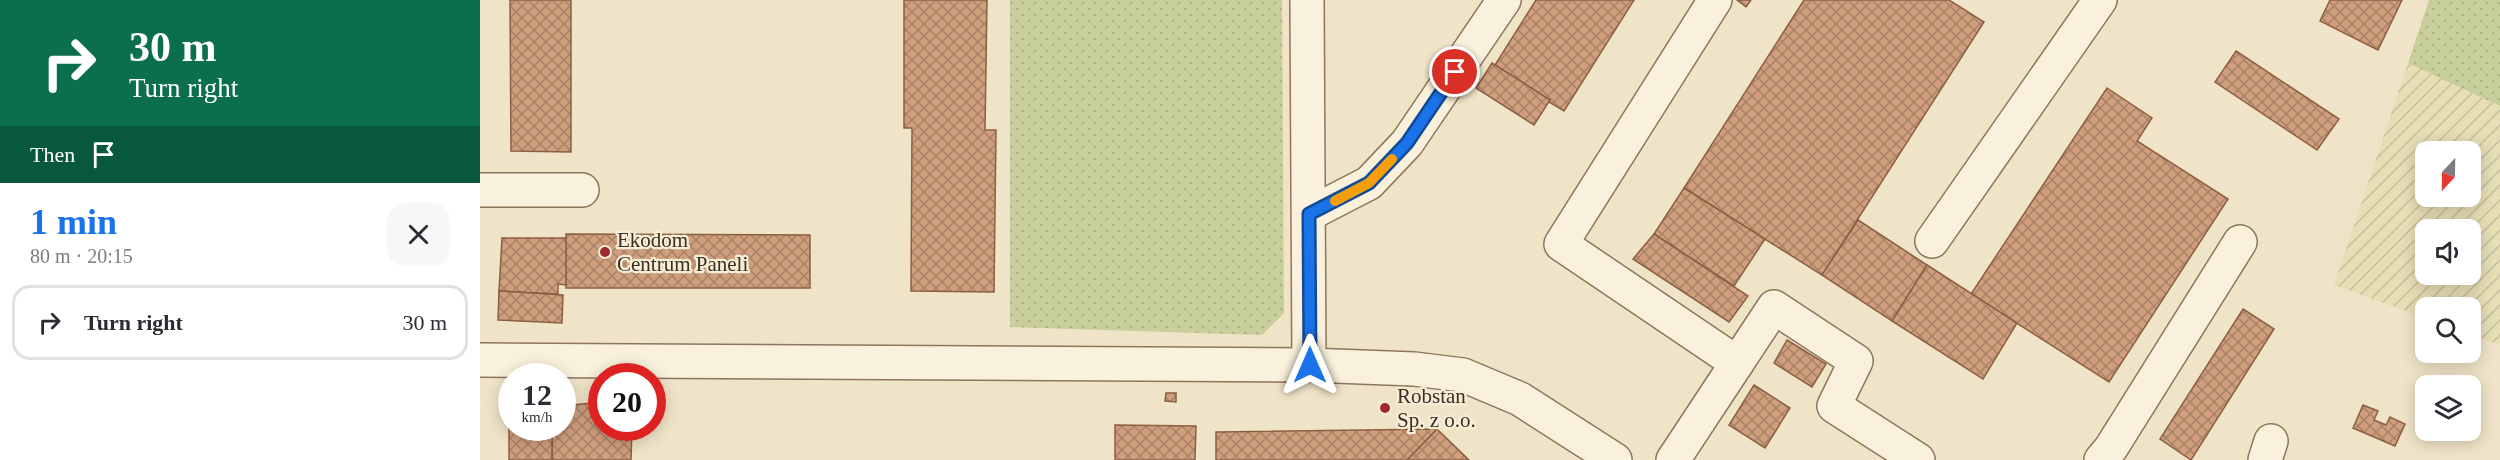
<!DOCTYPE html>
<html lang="en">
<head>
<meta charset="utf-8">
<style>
	:root { --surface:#fff; --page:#f7f7f7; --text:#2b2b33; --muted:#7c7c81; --line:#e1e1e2; --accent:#1a73e8 }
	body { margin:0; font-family:Georgia,serif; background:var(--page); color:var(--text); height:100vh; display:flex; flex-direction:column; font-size:22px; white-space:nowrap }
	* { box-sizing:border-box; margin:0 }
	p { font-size:20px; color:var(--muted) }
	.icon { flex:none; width:33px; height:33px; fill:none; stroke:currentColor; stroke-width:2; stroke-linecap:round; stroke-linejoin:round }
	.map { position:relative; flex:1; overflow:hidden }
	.details { display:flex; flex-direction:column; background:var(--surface); width:480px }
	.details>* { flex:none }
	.top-card { background:#0b6e4f; color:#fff; overflow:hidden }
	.needle { width:39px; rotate:202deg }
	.tools { position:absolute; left:1935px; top:141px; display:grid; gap:12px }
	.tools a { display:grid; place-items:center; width:66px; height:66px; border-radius:12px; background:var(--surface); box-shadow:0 3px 15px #0003; font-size:30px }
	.speed { position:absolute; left:18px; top:363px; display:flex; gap:12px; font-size:30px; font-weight:700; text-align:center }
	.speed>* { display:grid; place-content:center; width:78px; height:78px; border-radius:50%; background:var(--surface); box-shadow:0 3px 15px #0003; line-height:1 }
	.speed small { font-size:15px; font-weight:400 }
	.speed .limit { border:9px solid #d22; background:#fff; color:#111 }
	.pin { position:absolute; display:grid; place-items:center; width:51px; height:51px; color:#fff; margin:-26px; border:3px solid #fff; border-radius:50%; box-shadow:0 2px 6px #0007 }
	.me { position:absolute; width:66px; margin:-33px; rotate:0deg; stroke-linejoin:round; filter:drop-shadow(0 0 4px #0008) }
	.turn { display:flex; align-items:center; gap:21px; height:126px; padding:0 30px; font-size:27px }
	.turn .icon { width:78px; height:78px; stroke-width:2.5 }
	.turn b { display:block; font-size:42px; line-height:51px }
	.then { display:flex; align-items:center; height:57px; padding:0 30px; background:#0003; gap:12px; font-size:22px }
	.round { display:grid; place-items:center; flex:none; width:63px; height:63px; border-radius:18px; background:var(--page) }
	.head { display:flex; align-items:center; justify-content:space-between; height:102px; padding:0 30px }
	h1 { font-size:36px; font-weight:600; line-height:45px; color:var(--accent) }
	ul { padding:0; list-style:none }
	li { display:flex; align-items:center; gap:18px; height:75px; margin:0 12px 9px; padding:0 18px; border:3px solid var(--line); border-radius:18px }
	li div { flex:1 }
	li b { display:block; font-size:22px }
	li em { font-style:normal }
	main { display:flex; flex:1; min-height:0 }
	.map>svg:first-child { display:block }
</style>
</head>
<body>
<main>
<section class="details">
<div class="top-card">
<div class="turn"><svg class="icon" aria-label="right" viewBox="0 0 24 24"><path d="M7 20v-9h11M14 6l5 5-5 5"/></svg><div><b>30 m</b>Turn right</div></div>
<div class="then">Then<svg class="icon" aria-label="arrive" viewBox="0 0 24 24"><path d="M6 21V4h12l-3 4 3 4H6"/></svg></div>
</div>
<div class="head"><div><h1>1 min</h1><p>80 m · 20:15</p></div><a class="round"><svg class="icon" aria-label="close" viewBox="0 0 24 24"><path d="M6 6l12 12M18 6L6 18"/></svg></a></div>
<ul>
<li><svg class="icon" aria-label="right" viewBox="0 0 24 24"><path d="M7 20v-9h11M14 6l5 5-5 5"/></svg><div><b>Turn right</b></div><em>30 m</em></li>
</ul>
</section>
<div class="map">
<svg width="2020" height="460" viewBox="0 0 2020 460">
	<defs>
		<pattern id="farmland-furrows" width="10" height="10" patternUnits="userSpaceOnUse" patternTransform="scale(1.5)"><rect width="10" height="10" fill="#e6deb5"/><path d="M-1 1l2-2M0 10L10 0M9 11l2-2" fill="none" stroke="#c6bf9b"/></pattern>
		<pattern id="grass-dots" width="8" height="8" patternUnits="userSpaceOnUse" patternTransform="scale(1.5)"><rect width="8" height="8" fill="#c9cf9b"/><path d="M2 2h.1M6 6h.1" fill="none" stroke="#aeb285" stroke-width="1.8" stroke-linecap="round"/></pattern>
		<pattern id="building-cross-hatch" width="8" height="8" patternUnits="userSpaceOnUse" patternTransform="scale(1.5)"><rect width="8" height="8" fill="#cf9f7d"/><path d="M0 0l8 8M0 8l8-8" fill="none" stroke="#a98266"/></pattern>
	</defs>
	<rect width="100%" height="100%" fill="#f0e4c8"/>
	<!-- farmland -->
	<path fill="url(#farmland-furrows)" fill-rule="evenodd" d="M 1928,63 L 2020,106 L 2020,345 L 1991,335 L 1990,308 L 1946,308 L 1945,318 L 1854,285 ZM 1946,152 L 1990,152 L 1990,196 L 1946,196 ZM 1946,230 L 1990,230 L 1990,274 L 1946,274 Z"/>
	<!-- grass -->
	<g fill="url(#grass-dots)">
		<polygon points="530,0 802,0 804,313 782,335 530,327"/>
		<polygon points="1949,0 2020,0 2020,106 1928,63"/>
	</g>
	<!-- building -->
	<g fill="url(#building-cross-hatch)" stroke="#8d5f41" stroke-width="1.5">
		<polygon points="30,0 91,0 91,152 31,151"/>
		<polygon points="424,0 507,0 505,130 516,130 514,292 431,291 432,128 424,128"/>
		<polygon points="1056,0 1154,0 1084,111 1069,102 1070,100 1015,65"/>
		<polygon points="1257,0 1271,0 1266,7"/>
		<polygon points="1324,0 1469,0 1504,22 1342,275 1204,188"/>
		<polygon points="1850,0 1922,0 1898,50 1840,21"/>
		<polygon points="1756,51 1859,119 1837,150 1735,82"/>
		<polygon points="1012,63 1070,100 1054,125 996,88"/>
		<polygon points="1627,88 1672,118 1657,141 1748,199 1629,382 1491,294"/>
		<polygon points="1204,188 1285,239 1254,286 1174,234"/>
		<polygon points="1378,220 1447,265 1412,321 1342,275"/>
		<polygon points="86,234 330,235 330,288 86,288"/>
		<polygon points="1174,234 1268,296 1249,322 1153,259"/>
		<polygon points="22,238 86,238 86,285 78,284 78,294 19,291"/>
		<polygon points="1447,265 1537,323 1503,379 1412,321"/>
		<polygon points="19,291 83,295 82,323 18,320"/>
		<polygon points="1763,309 1794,329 1711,460 1680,439"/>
		<polygon points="1307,340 1346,364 1332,387 1294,363"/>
		<polygon points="1274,385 1310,408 1285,448 1249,425"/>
		<polygon points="686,393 696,393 696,402 685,401"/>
		<polygon points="122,402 122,428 152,428 151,460 72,460 72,428 82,428 82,406"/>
		<polygon points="1883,405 1898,411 1894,420 1906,425 1910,417 1925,424 1915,446 1873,428"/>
		<polygon points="29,407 32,407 32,428 72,428 72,460 29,460"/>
		<polygon points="635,425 716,426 715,460 635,460"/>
		<polygon points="957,429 989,460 927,460"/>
		<polygon points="957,429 927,460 736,460 736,432"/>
	</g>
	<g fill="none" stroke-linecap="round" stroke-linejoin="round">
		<!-- minor casing -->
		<g stroke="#8d765c" stroke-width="36">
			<g id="minor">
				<polyline points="827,0 829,365"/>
				<polyline points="0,190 102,190"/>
				<polyline points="829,214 889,183 927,143 1024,0"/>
				<polyline points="1452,241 1620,0"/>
				<polyline points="0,360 829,365 934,369 983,375 1040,399 1135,460"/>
				<polyline points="1257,363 1294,307 1376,361 1354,406 1438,460"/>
				<polyline points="1193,460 1257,363 1081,244 1235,0"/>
				<polyline points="1621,460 1631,448 1760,242"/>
				<polyline points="1785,460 1791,441"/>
			</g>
		</g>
		<!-- minor -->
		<use href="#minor" stroke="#faf1dc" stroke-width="33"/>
	</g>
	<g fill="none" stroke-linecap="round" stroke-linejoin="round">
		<!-- route casing -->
		<g stroke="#114b97" stroke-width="15">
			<polyline id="route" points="830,365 829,214 889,183 927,143 975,72"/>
		</g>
		<!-- route -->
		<use href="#route" stroke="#1a73e8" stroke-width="10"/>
		<!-- slow -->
		<polyline stroke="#f59e0b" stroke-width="10" points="855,201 889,183 912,159"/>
	</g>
	<!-- markers -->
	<g fill="#9e2a2b" stroke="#f7eed8" stroke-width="2">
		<circle cx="125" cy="252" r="6"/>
		<circle cx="905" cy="408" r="6"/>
	</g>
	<g text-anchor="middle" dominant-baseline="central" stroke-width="4.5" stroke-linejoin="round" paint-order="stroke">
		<!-- poi labels -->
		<g font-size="21" fill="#3d2e20" stroke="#f7eed8" text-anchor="start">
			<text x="137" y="240">Ekodom<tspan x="137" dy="24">Centrum Paneli</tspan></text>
			<text x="917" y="396">Robstan<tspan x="917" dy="24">Sp. z o.o.</tspan></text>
		</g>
	</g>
</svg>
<div class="tools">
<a><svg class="needle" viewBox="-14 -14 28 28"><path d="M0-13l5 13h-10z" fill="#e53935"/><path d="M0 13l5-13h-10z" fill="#7c7c81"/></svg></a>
<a><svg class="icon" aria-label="sound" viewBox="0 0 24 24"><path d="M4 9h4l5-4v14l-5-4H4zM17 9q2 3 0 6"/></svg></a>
<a><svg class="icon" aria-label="search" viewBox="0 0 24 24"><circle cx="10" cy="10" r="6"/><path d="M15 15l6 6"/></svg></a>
<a><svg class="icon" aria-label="layers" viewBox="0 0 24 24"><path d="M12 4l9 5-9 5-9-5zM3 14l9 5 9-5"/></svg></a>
</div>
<div class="speed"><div>12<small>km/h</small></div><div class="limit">20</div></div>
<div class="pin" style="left:975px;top:72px;background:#d93025"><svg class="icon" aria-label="arrive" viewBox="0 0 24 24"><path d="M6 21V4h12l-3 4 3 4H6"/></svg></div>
<svg class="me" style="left:830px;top:365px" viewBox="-20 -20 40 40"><path d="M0-17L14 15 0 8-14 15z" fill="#1a73e8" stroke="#fff" stroke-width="4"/></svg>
</div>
</main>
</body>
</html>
